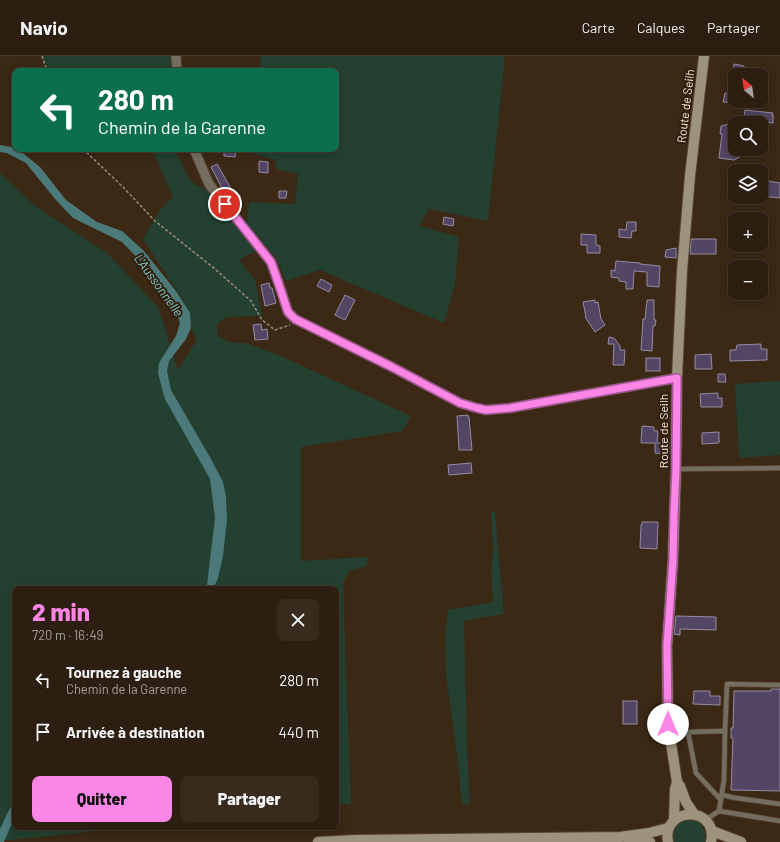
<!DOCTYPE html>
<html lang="fr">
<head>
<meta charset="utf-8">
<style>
	:root { --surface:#2c1e10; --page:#382b1e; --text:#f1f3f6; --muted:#a6a29f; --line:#483c30; --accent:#fb86e5 }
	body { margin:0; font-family:Barlow,sans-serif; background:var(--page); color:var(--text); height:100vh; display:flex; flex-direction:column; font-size:15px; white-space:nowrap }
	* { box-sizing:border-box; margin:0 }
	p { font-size:13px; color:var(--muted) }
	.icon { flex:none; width:22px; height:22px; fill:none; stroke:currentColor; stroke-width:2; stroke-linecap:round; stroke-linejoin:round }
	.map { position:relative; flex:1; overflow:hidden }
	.details { position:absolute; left:12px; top:530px; width:327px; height:244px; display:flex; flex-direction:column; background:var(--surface); border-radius:8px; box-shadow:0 2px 10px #0003,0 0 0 1px var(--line) }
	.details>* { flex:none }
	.hud { position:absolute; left:12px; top:12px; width:327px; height:84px; border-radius:8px; box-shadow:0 2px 10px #0003,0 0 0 1px var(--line); background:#0b6e4f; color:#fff; overflow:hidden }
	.needle { width:26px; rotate:330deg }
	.controls { position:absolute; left:728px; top:12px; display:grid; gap:8px }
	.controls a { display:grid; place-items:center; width:40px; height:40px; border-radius:8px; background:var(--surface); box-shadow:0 2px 10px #0003,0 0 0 1px var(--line); font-size:20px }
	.pin { position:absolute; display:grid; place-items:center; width:34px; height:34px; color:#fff; margin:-17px; border:2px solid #fff; border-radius:50%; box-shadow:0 1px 4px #0007 }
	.me { position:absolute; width:44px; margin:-22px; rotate:0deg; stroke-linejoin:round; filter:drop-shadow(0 0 3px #0008) }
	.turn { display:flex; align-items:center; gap:14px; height:84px; padding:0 20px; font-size:18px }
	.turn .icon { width:52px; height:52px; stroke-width:2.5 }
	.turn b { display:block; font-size:28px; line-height:34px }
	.round { display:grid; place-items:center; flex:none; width:42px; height:42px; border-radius:8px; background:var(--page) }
	.summary { display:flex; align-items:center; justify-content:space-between; height:68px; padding:0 20px }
	h1 { font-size:24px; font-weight:800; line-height:30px; color:var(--accent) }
	.button { display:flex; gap:8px; margin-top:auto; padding:8px 20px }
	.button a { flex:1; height:46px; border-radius:8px; background:var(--accent); color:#111; font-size:16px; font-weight:800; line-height:46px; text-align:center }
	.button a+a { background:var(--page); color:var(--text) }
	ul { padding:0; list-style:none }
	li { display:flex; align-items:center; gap:12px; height:52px; padding:0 20px }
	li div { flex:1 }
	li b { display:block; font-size:15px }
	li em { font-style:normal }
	header { display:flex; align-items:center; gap:24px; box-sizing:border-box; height:56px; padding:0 20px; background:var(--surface); border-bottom:1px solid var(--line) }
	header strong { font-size:19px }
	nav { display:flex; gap:22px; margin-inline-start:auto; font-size:14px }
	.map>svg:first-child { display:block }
</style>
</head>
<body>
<header>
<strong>Navio</strong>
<nav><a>Carte</a><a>Calques</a><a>Partager</a></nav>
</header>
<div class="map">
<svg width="780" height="786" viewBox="0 0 780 786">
	<rect width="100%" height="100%" fill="#3b2815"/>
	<!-- green -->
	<g fill="#234030">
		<polygon points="41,0 172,0 174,15 47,15"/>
		<polygon points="261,0 505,0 488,165 429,153 419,170 459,181 455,228 444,267 320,214 286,225 276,202 247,167 249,146 295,148 298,118 276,113 275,104 255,98 256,93 336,93 336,15 260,15 259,13"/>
		<polygon points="152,93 174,93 189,122 196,129 210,135 257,196 249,198 239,204 255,224 262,260 227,261 217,268 218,280 229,286 245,287 281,300 411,360 402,375 301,391 301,505 369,501 366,510 349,515 343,527 351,748 336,749 336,533 15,533 15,771 134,771 0,785 0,117 35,150 107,197 158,251 178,314 196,285 183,244 143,183 160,154 173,141"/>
		<polygon points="780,325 780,399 739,402 735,328"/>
		<polygon points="491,455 495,456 504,558 484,561 464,565 467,688 470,748 462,749 457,699 446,618 445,578 448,554 493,546 491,512 493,495"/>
		<path d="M 691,763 C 703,767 706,774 705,786 L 673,786 C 670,771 677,765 691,763 Z"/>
	</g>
	<!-- water -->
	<g fill="#4c7a7b">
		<polygon points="0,89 11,91 24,98 40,111 66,144 97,166 122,175 143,194 176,235 190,257 191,272 186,283 169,305 167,315 171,334 211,403 223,426 226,441 227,464 223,500 218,522 213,533 205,533 207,529 215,462 210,423 165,343 158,317 159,307 176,280 180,267 175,253 147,212 122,186 73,162 55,143 26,107 7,97 0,96"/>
		<polygon points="15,744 15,760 4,786 0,786 0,773 9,754"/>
	</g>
	<!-- building -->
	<g fill="#524664" stroke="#968ba6">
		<polygon points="734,8 744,10 743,18 733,16"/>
		<polygon points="725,37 735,38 735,47 723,46"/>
		<polygon points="745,54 773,57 772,59 773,59 773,67 744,64"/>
		<polygon points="729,68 735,68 735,93 754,93 734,104 719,102 722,78 720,78 721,70"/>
		<polygon points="224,93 236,93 235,101 224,100"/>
		<polygon points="259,105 268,106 268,117 259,116"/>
		<polygon points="217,108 233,136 236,136 236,140 240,140 239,156 225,138 211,111"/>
		<polygon points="761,120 768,120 768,125 780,127 780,142 761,140"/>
		<polygon points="279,135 287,135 286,142 279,142"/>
		<polygon points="444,161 454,163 453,170 443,168"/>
		<polygon points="627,166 636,166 636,175 632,175 631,182 619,181 619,173 626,174"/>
		<polygon points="581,178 596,179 596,189 600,190 600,197 587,197 587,189 581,189"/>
		<polygon points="691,183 716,183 716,198 690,198"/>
		<polygon points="676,192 676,202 665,201 666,194"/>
		<polygon points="616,205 640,207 640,208 660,210 659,231 647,230 647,216 634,215 633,233 626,233 626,226 619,225 619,222 611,221 611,214 615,215"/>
		<polygon points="321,223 332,229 329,236 317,230"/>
		<polygon points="269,227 270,232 272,232 276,247 265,250 261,229"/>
		<polygon points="345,239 355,244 345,264 335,259"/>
		<polygon points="595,244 595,247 598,246 601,263 605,269 595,276 585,261 586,261 583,246"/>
		<polygon points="647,244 654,244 654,264 656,264 655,270 653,270 652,295 641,294 643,263 645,263"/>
		<polygon points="261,268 262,274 267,273 268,283 255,284 253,269"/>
		<polygon points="609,281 614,282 620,290 620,294 625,294 624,309 613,309 614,288 608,288"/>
		<polygon points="761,288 761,293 767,293 767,304 730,305 730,294 736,294 737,289"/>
		<polygon points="711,298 712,313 695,313 695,299"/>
		<rect x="646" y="302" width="14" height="13"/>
		<polygon points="718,318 725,318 726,326 718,326"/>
		<polygon points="718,337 718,342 722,342 722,351 701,351 700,338"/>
		<polygon points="468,359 468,361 469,361 472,394 459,394 457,360"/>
		<polygon points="642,370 654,371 654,375 658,375 657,387 670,387 669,398 655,397 655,387 641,387"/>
		<polygon points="719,376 719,387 702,388 702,377"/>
		<polygon points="471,407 472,417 449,419 448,409"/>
		<polygon points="642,466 658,466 657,493 640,492 641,469 642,469"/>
		<polygon points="676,560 716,561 716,574 680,573 680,579 674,578"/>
		<polygon points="771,633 780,633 780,735 731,734 733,682 731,682 731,672 733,672 734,635 771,635"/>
		<polygon points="694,635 710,635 710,640 720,640 720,649 693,648"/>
		<rect x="623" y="645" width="14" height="23"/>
	</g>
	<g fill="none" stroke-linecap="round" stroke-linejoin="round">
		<!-- lane casing -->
		<g stroke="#564432" stroke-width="6">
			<g id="lane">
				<polyline points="676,413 780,412"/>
				<polyline points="725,675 727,628 780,629"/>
				<polyline points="722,739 736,742 780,748"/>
				<polyline points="719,755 724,724 725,675 688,676 696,717 721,744"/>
				<polyline points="705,764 719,755 780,765"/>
			</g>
		</g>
		<!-- street casing -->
		<g stroke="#564432" stroke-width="11">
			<g id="street">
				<polyline points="176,0 177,15"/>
				<polyline points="194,93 209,128 271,206 278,225 288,256 295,263 392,311 460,347 477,352 486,354 510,352 677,322"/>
			</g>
		</g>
		<!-- secondary casing -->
		<g stroke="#564432" stroke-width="12">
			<g id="secondary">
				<polyline points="677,726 680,730 686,746 694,758"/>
				<polyline points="674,764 675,733 677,726 668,668 667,590 673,504 676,413 677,322 682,215 690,120 704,0"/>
				<polyline points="712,775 741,786"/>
				<polyline points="628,783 650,786"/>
				<polyline points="318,786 356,784 620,781 649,777 668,772"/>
				<path d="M 668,786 C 661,750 719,749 711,786"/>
			</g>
		</g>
		<!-- path -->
		<g stroke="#9b8b7b" stroke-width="1.5" stroke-dasharray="3 2" stroke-linecap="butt">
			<polyline points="42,0 47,15"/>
			<polyline points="83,93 123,131 155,165 215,213 251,245 262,264 275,274 290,269"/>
		</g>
		<!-- lane -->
		<use href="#lane" stroke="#746e60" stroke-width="4.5"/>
		<!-- street -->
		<use href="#street" stroke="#746e60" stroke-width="9"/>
		<!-- secondary -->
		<use href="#secondary" stroke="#9d937d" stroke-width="10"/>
	</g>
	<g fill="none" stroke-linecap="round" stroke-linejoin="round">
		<!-- route casing -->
		<g stroke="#a35795" stroke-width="10">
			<polyline id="route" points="225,148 271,206 278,226 288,256 295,263 392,311 460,347 477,352 486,354 510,352 677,322 676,413 674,458 673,504 667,590 668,668"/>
		</g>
		<!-- route -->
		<use href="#route" stroke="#fb86e5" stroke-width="7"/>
	</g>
	<g text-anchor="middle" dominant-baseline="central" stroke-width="4" stroke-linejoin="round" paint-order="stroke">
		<!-- street labels -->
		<g font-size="12" fill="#faede1" stroke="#311f0c">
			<text transform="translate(685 50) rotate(-83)">Route de Seilh</text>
			<text transform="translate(663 375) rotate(-90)">Route de Seilh</text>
		</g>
		<!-- water labels -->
		<g font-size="13" font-style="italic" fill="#7dcfd2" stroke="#311f0c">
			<text transform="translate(159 229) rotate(54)">L'Aussonnelle</text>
		</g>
	</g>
</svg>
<div class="controls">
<a><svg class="needle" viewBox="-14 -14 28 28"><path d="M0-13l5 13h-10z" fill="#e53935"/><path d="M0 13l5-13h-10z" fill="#a6a29f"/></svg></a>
<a><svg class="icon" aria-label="search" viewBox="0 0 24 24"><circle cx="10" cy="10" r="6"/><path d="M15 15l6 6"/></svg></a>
<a><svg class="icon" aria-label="layers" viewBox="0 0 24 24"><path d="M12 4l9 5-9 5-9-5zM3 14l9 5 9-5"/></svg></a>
<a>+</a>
<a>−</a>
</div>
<div class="pin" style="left:225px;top:148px;background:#d93025"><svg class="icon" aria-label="arrive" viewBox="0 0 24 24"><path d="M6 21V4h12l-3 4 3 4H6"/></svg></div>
<svg class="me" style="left:668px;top:668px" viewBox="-20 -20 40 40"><circle r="19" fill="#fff"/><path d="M0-13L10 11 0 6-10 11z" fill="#fb86e5"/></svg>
<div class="hud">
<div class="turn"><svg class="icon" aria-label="left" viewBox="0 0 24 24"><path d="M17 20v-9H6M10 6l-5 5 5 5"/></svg><div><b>280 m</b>Chemin de la Garenne</div></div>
</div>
<section class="details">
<div class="summary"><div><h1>2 min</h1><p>720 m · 16:49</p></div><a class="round"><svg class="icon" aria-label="close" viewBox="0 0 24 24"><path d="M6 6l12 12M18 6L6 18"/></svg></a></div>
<ul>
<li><svg class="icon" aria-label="left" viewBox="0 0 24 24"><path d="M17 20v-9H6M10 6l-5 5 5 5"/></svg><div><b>Tournez à gauche</b><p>Chemin de la Garenne</p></div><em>280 m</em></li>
<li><svg class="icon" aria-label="arrive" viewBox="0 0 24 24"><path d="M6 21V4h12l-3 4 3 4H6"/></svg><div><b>Arrivée à destination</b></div><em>440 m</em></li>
</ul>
<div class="button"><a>Quitter</a><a>Partager</a></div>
</section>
</div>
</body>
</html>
